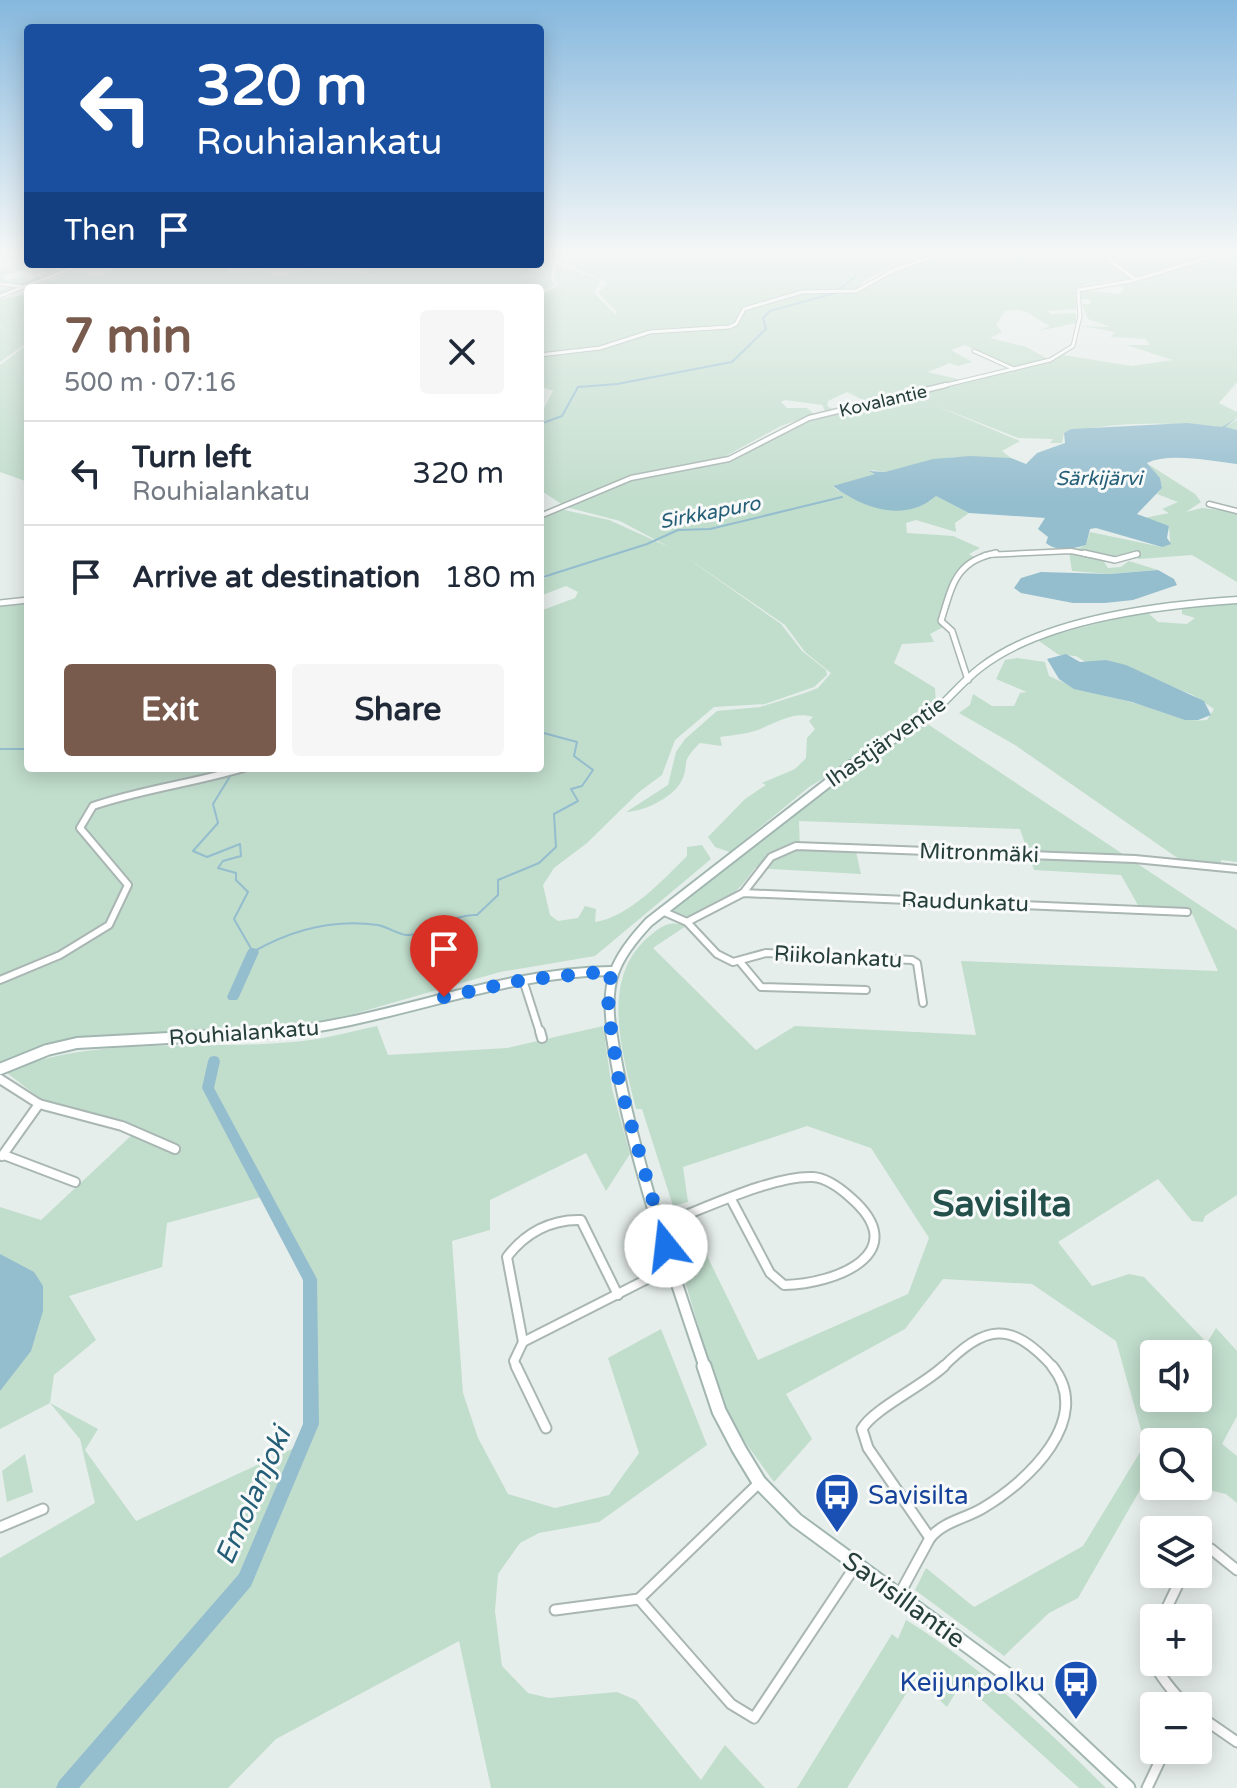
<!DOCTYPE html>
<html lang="en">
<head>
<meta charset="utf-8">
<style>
	:root { --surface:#fff; --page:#f6f6f7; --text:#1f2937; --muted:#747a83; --line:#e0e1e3; --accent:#795b4e }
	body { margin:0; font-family:"Varela Round",sans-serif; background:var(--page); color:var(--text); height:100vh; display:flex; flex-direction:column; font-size:30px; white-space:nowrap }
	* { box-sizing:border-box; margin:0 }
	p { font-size:26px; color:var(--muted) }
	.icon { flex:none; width:44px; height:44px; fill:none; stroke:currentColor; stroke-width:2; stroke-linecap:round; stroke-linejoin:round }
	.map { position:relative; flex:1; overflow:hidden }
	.sheet { position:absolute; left:24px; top:284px; width:520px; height:488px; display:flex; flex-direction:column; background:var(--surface); border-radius:8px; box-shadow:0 4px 20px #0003 }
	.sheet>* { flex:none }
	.banner { position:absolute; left:24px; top:24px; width:520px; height:244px; border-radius:8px; box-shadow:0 4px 20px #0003; background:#1a4fa0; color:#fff; overflow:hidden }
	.fabs { position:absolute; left:1140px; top:1340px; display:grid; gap:16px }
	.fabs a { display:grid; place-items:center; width:72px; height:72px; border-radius:8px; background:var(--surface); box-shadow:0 4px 20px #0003; font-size:40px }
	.pin { position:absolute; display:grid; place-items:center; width:68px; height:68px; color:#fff; margin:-82px -34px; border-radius:50% 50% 50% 0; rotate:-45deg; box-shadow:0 0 8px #0007 }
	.pin .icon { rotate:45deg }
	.me { position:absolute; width:88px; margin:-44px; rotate:344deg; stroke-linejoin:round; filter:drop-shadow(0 0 6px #0008) }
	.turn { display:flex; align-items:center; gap:28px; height:168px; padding:0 40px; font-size:36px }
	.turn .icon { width:104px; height:104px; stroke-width:2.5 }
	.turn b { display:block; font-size:56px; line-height:68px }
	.then { display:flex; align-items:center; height:76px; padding:0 40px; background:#0003; gap:16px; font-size:30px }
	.round { display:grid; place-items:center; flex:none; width:84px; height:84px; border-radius:8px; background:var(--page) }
	.headline { display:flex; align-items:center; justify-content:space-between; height:136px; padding:0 40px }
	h1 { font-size:48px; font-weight:800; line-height:60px; color:var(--accent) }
	.primary-button { display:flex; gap:16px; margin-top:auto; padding:16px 40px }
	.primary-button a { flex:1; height:92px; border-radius:8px; background:var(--accent); color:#fff; font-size:32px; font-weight:800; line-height:92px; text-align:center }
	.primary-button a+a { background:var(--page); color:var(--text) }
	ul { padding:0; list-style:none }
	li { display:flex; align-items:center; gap:24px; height:104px; padding:0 40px; border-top:2px solid var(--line) }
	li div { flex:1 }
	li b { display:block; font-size:30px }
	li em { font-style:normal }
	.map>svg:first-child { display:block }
</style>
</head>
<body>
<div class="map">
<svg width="1237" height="1788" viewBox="0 0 1237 1788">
	<rect width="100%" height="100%" fill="#e6eeeb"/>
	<!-- green -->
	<g fill="#c1ddcc" fill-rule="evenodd">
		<path d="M 540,252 L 566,252 L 557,259 L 546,261 L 553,263 L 551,279 L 555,285 L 540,291 L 540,288 L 413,288 L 394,281 L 409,288 L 104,288 L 105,281 L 102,288 L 29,288 L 75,272 L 100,277 C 124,255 195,264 231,264 L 225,268 L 231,274 L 258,271 L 280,276 L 306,271 L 359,273 L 373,277 L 364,270 L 407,264 L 540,264 Z"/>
		<path d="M 570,252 L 731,252 L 703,258 L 737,252 L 945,252 L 890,268 L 865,280 L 852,293 L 889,273 L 954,252 L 1104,252 L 1132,279 L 1089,283 L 1075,290 L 1076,309 L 1047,311 L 1051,314 L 1076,313 L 1076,323 L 1038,331 L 1050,326 C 1031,317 1027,306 1005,311 L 996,325 L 1002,332 L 990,338 L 1026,347 L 1048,359 L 1014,368 L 965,345 L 951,350 L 972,362 L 958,366 L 950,363 L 928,372 L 962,380 L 871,404 L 847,392 L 828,401 L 827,406 L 836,411 L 826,413 L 822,405 L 785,400 L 781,402 L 787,408 L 807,408 L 814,414 L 781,426 L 720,459 L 699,466 L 635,474 L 563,505 L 540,490 L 540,416 L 553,391 L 540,386 L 540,356 L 605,348 L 652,333 L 732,328 L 739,324 L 745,310 L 810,292 L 835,292 L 808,289 L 780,300 L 742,308 L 734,324 L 724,327 L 649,332 L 603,346 L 540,354 L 540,295 L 559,285 L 555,280 L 556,264 L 601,280 L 594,293 L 615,314 L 617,312 L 598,293 L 606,284 L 604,280 L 557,262 Z"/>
		<polygon points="1111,252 1220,252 1135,277 1116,261"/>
		<path d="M 1231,252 L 1237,252 L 1237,382 L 1219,403 L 1237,412 L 1237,418 L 1226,426 L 1237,420 L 1237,430 C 1182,421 1121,421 1064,433 L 1062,443 L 1050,443 L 1053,439 L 1018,438 L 932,404 L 1020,441 L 1002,451 L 1011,458 L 953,457 L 885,472 L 871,470 L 875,474 L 833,487 L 839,491 L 929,502 L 936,496 L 969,513 L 955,523 L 956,532 L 916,520 L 906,523 L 907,533 L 953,536 L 980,548 L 969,554 L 976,558 C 947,579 947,587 939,621 L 945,626 L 930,634 L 934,642 L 902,644 L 894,663 L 935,688 L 936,704 L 927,716 L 809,787 L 730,852 L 715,847 L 708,837 L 745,799 L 766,785 L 762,783 L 795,769 L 806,758 L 807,738 L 815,729 L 809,721 L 813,717 C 793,711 776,723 758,730 C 747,734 732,735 720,737 L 722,746 L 700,743 C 678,764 691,763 681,782 C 672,798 643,812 626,812 L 668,785 L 676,752 L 685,739 L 717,711 L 760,707 L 805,693 L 818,688 L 831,673 L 805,652 L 785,625 L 680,553 L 781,624 L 802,651 L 826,670 L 827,675 L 814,687 L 765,704 L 714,707 L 675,740 L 662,775 L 639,792 L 587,843 L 554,868 L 543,885 L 550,915 L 558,921 L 578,918 L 585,906 L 596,909 L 595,922 C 629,917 663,880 687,856 L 687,847 L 702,845 L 711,859 L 595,956 L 500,972 L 322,1023 L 78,1037 L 0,1064 L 0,606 L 28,603 L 28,768 L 540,768 L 540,611 L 575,598 L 578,592 L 566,586 L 540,596 L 540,580 L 548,577 L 540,571 L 540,519 L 560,509 L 609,520 L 669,547 L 620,521 L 566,507 L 626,482 L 734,459 L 783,431 L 820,417 L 888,402 L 916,404 L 894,401 L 1063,355 L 1132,366 L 1173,360 L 1126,345 L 1150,345 L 1146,339 L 1110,337 L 1116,332 L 1081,326 L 1110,327 L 1088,319 L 1082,304 L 1091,304 L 1091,300 L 1081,299 L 1081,290 L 1119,294 L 1124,291 L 1122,286 L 1113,284 L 1148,281 L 1140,279 Z"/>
		<path d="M 28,260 L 28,264 L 56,264 L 7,274 L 2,277 L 4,280 L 25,277 L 29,280 L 48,273 L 44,269 L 55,268 L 58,271 C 38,283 37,285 12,283 L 23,286 L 0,294 L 0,290 L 10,287 L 0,284 L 0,270 Z"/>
		<polygon points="28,294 28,342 0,362 0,327 4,327 0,326 0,299"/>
		<polygon points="28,344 28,482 0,472 0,365"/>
		<polygon points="1148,464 1195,494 1201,502 1186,512 1202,508 1237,512 1237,582 1192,555 1139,559 1136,557 1141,552 1126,559 1104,562 1108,568 1121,567 1129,561 1158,570 1110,574 1072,571 1069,552 1086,545 1090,532 1162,547 1170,541 1169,526 1144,518 1169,513 1162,509 1178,502 1157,494 1162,488 1160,479"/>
		<path d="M 1237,603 L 1237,862 L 1221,860 L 1221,864 L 1179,859 L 1015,745 L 959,713 L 970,705 L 973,694 L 992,706 L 1014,706 L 1020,693 L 1027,692 L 996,679 L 1005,660 L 1017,658 L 1045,662 L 1049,676 C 1077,690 1104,695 1134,703 C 1160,709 1180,723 1207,720 L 1214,709 L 1193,695 L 1106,660 L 1087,663 L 1076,656 L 1059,655 L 1039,641 L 1045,637 L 1134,614 L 1148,613 L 1158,622 L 1187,624 L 1195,618 L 1182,614 L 1182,608 Z"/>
		<path d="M 923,721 L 1237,930 L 1237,1195 L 1205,1216 L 1203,1222 L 1192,1221 L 1158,1179 L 1058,1242 L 1092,1286 L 1129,1274 L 1144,1277 L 1207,1343 L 1216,1328 L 1237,1351 L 1237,1416 L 1222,1444 L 1237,1456 L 1237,1503 L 1226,1494 L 1191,1486 L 1198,1486 L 1198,1442 L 1154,1442 L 1154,1477 L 1148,1476 L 1078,1598 L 1049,1613 L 1004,1656 L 915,1590 L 926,1568 L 974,1607 L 1083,1546 L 1145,1444 L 1116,1341 L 1032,1284 L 943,1279 L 905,1329 L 786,1394 L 812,1439 L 774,1482 L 734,1427 L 715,1382 L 671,1234 L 691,1223 L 758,1360 L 908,1294 L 929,1238 L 871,1148 L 807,1126 L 683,1167 L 688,1202 L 673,1206 L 642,1109 L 636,1109 C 622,1052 598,976 652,934 C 664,924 672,921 686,926 L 653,948 L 756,1050 L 795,1026 L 976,1035 L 961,961 L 1218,971 L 1190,909 L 1139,907 L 1121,875 L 1034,870 L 1020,829 L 799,821 L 800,849 L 856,852 L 861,874 L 755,868 C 739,892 715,912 687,922 L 662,911 L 832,777 ZM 1154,1354 L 1198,1354 L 1198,1398 L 1154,1398 Z"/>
		<path d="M 377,1026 L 388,1055 L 507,1048 L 603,1026 L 612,1089 L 630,1154 L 606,1191 L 586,1153 L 490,1200 L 490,1230 L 452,1241 L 463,1393 L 478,1438 L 508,1494 L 555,1508 L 609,1495 L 639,1453 L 608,1358 L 661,1329 L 707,1445 L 599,1522 L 539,1533 L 520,1543 L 498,1574 L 495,1611 L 502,1666 L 528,1693 L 549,1698 L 617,1692 L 636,1700 L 701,1780 L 725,1745 L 765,1788 L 491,1788 L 459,1641 L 276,1739 L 228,1788 L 0,1788 L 0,1558 L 95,1503 L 80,1439 L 50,1403 L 0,1429 L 0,1207 L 41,1220 L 135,1132 L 38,1097 L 6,1072 C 97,1034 196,1051 292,1042 C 321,1040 349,1032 377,1026 ZM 265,1196 L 310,1280 L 311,1424 L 292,1449 L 136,1521 L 85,1450 L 98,1429 L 50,1403 L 54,1375 L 96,1340 L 69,1296 L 162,1267 L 167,1223 Z"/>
		<polygon points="25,1454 33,1492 7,1502 2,1471"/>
		<path d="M 906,1620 C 982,1667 1043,1726 1106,1788 L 1079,1788 L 962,1682 L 947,1707 L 916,1678 L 847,1788 L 797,1788 L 892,1634 L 898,1639 Z"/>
	</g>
	<!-- water -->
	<g fill="#94bdce">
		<path d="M 1237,418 L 1225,427 L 1237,430 L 1237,464 C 1213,461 1168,452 1147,463 L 1160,478 L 1162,488 L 1137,514 L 1169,526 L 1167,538 L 1171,544 L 1162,547 L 1096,528 L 1090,529 L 1086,545 C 1072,549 1057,552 1046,543 L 1048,537 L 1038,529 L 1045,518 L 969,513 L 936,496 C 904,524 861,507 833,486 L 875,474 L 869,471 L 885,472 L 933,459 L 970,456 L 1011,458 L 1026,464 L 1037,453 L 1065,443 L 1064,433 L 1071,429 L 1187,423 L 1222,427 Z"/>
		<polygon points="1158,570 1174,579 1177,585 1133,600 1105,603 1073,603 1021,593 1014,588 1021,578 1041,572 1110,574"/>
		<polygon points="1066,654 1080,662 1106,660 1126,665 1204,701 1211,715 1198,720 1185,720 1132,702 1074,689 1059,679 1047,659"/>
		<polygon points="0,1254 34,1272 43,1286 43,1311 31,1351 0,1391"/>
	</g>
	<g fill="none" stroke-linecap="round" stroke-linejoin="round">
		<!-- stream -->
		<g stroke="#94bdce" stroke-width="2">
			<polyline points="837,291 855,277"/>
			<polyline points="540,424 562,416 578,387 617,384 732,362 766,329 763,318 770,311 835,293"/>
			<polyline points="540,578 647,544 678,530 710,529 842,497"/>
			<polyline points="0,749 28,749"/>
			<path d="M 232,773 L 213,804 L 218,823 L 193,851 L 207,857 L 240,844 L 241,856 L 223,861 L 218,868 L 236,873 L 236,880 L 248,892 L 234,919 L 253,952 C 291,930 334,919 378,925 C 388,927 399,935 407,935 C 433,936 452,913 477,915 L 498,895 L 498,880 L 539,863 L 556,847 L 554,814 L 578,801 L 571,789 L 582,786 L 593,770 L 574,756 L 577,742 L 540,732"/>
		</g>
		<!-- river -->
		<g fill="#94bdce" fill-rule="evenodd">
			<polygon points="253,948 257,949 259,952 239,997 237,1000 229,1000 227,997 247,952 249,949"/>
			<polygon points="214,1056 218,1057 220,1061 214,1088 317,1279 319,1424 251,1586 79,1788 56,1788 59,1781 239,1574 303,1424 303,1280 202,1088 208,1061 210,1057"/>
		</g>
		<!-- street-far5 casing -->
		<g stroke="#a9b6b3" stroke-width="5">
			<g id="street-far5">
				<polyline points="1106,252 1113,263 1135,279"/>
				<polyline points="0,284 27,287"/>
				<polyline points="0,296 83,264"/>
				<polyline points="974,351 1014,369"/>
				<polyline points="540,355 600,348 650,332 729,327 736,324 744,309 802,292 856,291 896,269 947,252"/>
				<polyline points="938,387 1050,360 1073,346 1080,316 1078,290 1131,281 1227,252"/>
			</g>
		</g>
		<!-- street-far4 casing -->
		<g stroke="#a9b6b3" stroke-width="7">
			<g id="street-far4">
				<polyline points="1209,504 1237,511"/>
				<polyline points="540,516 631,478 729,459 809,418 946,385"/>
				<polyline points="985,555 1071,551 1091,555"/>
				<polyline points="1134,555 1137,554"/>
			</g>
		</g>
		<!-- street-far3 casing -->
		<g stroke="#a9b6b3" stroke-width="8">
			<g id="street-far3">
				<polyline points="1084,553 1115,560 1137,554"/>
				<polyline points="0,603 28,600"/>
				<path d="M 968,680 L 952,631 L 941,621 C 952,586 955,561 996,553"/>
			</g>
		</g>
		<!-- street-far2 casing -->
		<g stroke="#a9b6b3" stroke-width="10">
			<g id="street-far2">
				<polyline points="743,893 771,857 796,846 1135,859 1237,869"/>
				<polyline points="662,911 687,922 743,893 1187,912"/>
				<polyline points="687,922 717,954 733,962 766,953 912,960 917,963 923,1003"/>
				<polyline points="741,963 761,987 866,990"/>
				<path d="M 0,980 L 60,955 L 109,925 L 128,885 L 80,828 L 93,806 C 143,789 194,783 244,768"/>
				<polyline points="523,980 540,1033"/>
			</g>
		</g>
		<!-- street-far1 casing -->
		<g stroke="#a9b6b3" stroke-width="12">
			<g id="street-far1">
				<polyline points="540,1031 542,1038"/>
				<polyline points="0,1079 39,1104 122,1126 175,1149"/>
				<polyline points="4,1155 75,1182"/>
				<polyline points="2,1156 39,1104"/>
				<path d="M 660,1225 C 700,1211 772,1175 813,1177 C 826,1178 840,1188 850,1197 C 915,1253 836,1284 784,1285 L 770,1273 L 732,1201"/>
				<path d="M 523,1342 L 507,1257 C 525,1233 551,1219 581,1220 L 618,1295"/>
				<polyline points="517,1368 514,1361 523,1342 671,1267"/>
				<path d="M 942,1368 C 985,1325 1010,1319 1054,1368"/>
			</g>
		</g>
		<!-- street casing -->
		<g stroke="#a9b6b3" stroke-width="13">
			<g id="street">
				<polyline points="516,1366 546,1428"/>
				<polyline points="759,1483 639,1599 731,1704 754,1718 856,1565"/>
				<polyline points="0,1527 43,1509"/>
				<path d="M 930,1538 L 868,1448 L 862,1429 C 873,1409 923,1386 944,1366"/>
				<path d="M 930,1538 C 944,1521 965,1519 983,1508 C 1027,1482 1095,1419 1052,1366"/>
				<polyline points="1198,1549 1211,1549 1237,1570"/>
				<polyline points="899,1595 930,1538"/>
				<polyline points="555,1610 639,1599"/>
				<polyline points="1162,1618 1183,1574"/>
				<path d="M 1154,1636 C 1146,1666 1168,1685 1186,1706"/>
				<polyline points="1198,1715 1237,1742"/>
				<polyline points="1147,1788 1165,1750"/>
			</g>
		</g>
		<!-- secondary-far3 casing -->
		<g stroke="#a2b6b1" stroke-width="9">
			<path id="secondary-far3" d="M 848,767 C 872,752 898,739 921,722 C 943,707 959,684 980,668 C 1043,619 1159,605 1237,600"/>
		</g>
		<!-- secondary-far2 casing -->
		<g stroke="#a2b6b1" stroke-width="12">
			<g id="secondary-far2">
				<path d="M 273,1033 C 388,1023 495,972 611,971"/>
				<path d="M 612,1033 C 604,982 614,959 649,922 L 851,765"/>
			</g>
		</g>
		<!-- secondary-far1 casing -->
		<g stroke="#a2b6b1" stroke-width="14">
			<g id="secondary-far1">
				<path d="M 611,1031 C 629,1146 668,1258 705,1368"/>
				<polyline points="0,1069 47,1050 77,1043 295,1031"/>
			</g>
		</g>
		<!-- secondary casing -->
		<g stroke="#a2b6b1" stroke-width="17">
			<polyline id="secondary" points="704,1366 719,1411 739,1449 759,1482 796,1520 1010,1677 1128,1788"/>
		</g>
		<!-- street-far5 -->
		<use href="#street-far5" stroke="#fff" stroke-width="3"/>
		<!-- street-far4 -->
		<use href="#street-far4" stroke="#fff" stroke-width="4"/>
		<!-- street-far3 -->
		<use href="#street-far3" stroke="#fff" stroke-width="5"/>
		<!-- street-far2 -->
		<use href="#street-far2" stroke="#fff" stroke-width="6"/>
		<!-- street-far1 -->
		<use href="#street-far1" stroke="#fff" stroke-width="8"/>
		<!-- street -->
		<use href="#street" stroke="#fff" stroke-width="9"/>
		<!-- secondary-far3 -->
		<use href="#secondary-far3" stroke="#fff" stroke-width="6"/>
		<!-- secondary-far2 -->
		<use href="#secondary-far2" stroke="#fff" stroke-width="8"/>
		<!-- secondary-far1 -->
		<use href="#secondary-far1" stroke="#fff" stroke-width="10"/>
		<!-- secondary -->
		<use href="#secondary" stroke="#fff" stroke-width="13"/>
	</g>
	<!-- sky -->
	<linearGradient id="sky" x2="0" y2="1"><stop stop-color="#86b8de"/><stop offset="0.5" stop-color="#f4f7f6"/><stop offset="1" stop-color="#f4f7f6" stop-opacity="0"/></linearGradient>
	<rect width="1237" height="502" fill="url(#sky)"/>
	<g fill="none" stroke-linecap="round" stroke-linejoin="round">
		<!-- route -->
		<polyline stroke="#1a73e8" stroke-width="14" stroke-dasharray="0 25.2" points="444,997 523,980 611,971 608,1009 619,1082 666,1246"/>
	</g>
	<!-- icons -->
	<defs>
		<g id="bus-pin" transform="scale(2.3)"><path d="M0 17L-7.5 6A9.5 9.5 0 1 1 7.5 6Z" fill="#1a4fb4" stroke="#f7faf9"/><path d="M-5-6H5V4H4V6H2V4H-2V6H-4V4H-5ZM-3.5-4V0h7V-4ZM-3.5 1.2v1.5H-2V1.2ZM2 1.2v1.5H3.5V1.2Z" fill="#fff"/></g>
	</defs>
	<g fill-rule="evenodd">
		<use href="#bus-pin" x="837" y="1495"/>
		<use href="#bus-pin" x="1076" y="1682"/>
	</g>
	<g text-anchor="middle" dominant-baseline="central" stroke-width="6" stroke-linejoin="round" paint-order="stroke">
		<!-- far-street labels -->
		<g font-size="18" fill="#263f3b" stroke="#f7faf9">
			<text transform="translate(883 401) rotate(-13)">Kovalantie</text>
		</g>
		<!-- far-water labels -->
		<g font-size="20" font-style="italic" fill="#255e77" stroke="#f7faf9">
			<text x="1099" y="479">Särkijärvi</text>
			<text transform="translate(710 513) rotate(-11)">Sirkkapuro</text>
		</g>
		<!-- street labels -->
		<g font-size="22" fill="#263f3b" stroke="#f7faf9">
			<text transform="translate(886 742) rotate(-35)">Ihastjärventie</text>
			<text transform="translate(979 853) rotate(2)">Mitronmäki</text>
			<text transform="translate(965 902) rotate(2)">Raudunkatu</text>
			<text transform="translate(838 957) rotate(3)">Riikolankatu</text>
			<text transform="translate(244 1033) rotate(-4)">Rouhialankatu</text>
		</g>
		<!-- near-transit labels -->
		<g font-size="26" fill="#164399" stroke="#f7faf9" text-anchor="start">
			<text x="868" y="1495">Savisilta</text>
			<text x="1045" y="1682" text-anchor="end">Keijunpolku</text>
		</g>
		<!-- near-street labels -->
		<g font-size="26" fill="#263f3b" stroke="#f7faf9">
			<text transform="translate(904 1600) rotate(36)">Savisillantie</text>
		</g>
		<!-- near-water labels -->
		<g font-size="28" font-style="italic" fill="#255e77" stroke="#f7faf9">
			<text transform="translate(253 1496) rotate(-66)">Emolanjoki</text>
		</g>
		<!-- near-district labels -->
		<g font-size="36" font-weight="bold" fill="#23504a" stroke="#f7faf9">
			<text x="1002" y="1204">Savisilta</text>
		</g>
	</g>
</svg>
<div class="fabs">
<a><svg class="icon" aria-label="sound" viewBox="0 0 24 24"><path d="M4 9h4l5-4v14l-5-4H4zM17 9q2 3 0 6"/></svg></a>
<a><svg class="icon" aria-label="search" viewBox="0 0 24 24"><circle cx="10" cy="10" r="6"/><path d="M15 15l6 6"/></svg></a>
<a><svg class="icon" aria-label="layers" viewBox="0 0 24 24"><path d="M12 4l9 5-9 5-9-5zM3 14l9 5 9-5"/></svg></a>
<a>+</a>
<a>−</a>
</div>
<div class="pin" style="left:444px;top:997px;background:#d93025"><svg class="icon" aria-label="arrive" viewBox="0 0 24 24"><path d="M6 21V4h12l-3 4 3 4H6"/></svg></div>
<svg class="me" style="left:666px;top:1246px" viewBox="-20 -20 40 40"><circle r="19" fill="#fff"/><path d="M0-13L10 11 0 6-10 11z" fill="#1a73e8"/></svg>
<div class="banner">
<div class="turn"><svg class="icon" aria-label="left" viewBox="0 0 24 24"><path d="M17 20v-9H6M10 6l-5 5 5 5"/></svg><div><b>320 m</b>Rouhialankatu</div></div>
<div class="then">Then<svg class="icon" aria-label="arrive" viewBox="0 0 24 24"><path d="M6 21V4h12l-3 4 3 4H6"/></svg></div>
</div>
<section class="sheet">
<div class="headline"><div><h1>7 min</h1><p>500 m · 07:16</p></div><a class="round"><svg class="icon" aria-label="close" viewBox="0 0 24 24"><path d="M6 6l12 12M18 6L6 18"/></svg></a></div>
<ul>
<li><svg class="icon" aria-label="left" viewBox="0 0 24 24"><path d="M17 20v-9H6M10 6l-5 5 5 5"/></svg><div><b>Turn left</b><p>Rouhialankatu</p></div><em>320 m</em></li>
<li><svg class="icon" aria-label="arrive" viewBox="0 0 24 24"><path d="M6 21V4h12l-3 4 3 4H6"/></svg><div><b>Arrive at destination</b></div><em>180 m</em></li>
</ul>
<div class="primary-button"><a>Exit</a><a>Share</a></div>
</section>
</div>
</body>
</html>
